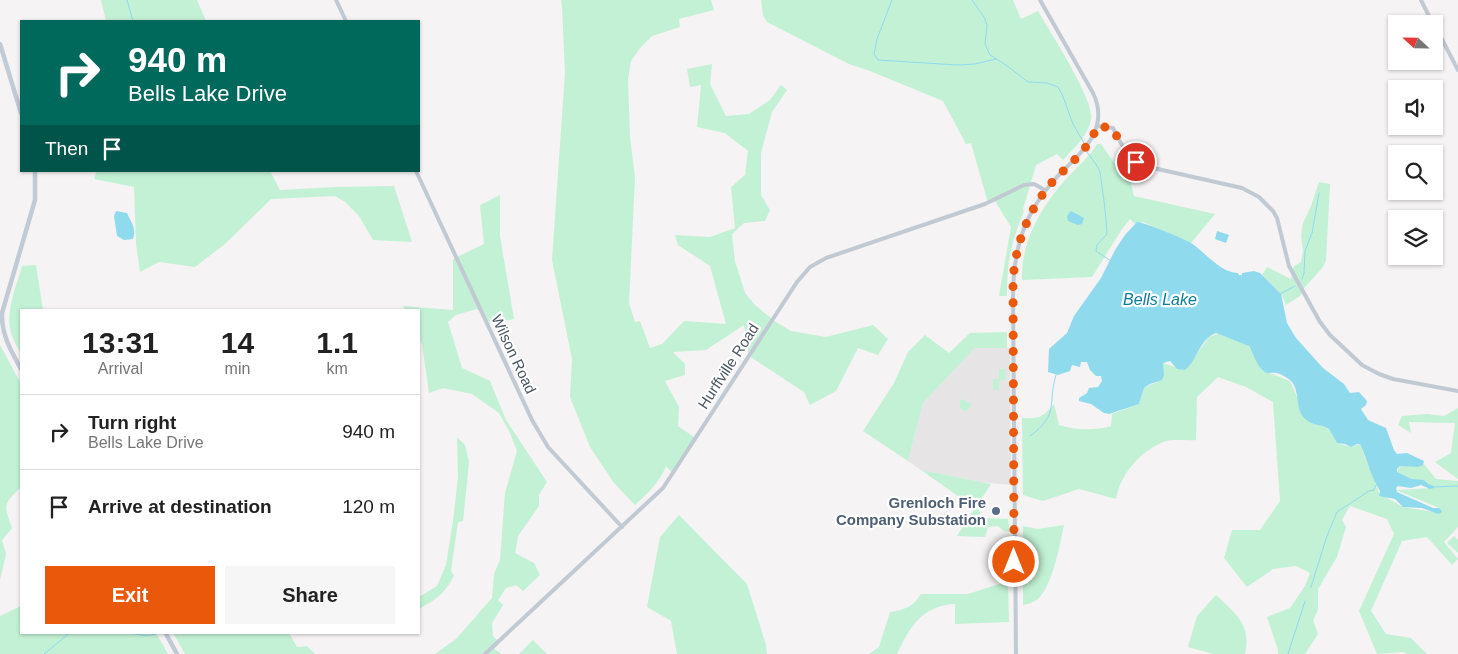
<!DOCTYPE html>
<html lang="en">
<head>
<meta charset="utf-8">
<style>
	:root { --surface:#fff; --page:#f6f6f6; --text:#222; --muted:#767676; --line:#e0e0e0; --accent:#ea580c }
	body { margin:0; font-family:Helvetica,sans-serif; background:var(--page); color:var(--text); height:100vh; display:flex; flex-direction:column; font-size:19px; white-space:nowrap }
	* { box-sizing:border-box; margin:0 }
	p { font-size:16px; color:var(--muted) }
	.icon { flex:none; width:28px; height:28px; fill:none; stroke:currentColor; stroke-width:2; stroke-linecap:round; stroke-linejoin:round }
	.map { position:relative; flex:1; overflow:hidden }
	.drawer { position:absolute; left:20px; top:309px; width:400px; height:325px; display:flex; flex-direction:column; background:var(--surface); border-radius:0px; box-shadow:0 1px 4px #0004 }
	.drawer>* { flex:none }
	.banner { position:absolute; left:20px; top:20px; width:400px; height:152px; border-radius:0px; box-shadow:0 1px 4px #0004; background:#00695c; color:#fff; overflow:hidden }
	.needle { width:32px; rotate:292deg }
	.fabs { position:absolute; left:1388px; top:15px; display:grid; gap:10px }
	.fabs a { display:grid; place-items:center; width:55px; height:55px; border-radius:0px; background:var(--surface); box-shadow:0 1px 4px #0004; font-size:25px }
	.pin { position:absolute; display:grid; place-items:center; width:42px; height:42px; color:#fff; margin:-21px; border:2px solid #fff; border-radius:50%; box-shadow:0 1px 5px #0007 }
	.me { position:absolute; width:55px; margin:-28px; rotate:0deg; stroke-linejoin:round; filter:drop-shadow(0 0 4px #0008) }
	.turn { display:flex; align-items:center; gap:18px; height:105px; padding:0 25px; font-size:22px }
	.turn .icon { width:65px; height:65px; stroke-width:2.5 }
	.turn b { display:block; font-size:35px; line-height:42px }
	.then { display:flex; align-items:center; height:48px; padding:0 25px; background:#0003; gap:10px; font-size:19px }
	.eta { display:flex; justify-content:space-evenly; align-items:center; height:85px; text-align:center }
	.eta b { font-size:30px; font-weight:700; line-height:35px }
	.button { display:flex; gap:10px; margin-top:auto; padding:10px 25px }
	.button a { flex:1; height:58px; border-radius:0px; background:var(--accent); color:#fff; font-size:20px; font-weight:700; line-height:58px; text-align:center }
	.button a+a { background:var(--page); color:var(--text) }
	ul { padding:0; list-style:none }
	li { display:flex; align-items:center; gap:15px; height:75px; padding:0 25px; border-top:1px solid var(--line) }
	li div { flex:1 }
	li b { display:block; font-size:19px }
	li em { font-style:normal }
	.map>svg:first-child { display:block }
</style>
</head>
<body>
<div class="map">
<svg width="1458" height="654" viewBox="0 0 1458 654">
	<rect width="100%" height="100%" fill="#f5f3f3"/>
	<!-- education -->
	<polygon fill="#e6e4e5" points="975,348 1010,348 1011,485 981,482 921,470 908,461 923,403"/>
	<!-- green -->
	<g fill="#c3f1d5">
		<polygon points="101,0 197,0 206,21 106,21"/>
		<path d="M 561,0 L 711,0 L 714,10 L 679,19 L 680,27 L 652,36 L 641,47 L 631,61 L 628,79 L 630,137 L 635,178 L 629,303 L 635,322 L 640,321 L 650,348 L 662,344 L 684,321 L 726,324 L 710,266 L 678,245 L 675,235 L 710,237 L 735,228 L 731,187 L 745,175 L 748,151 L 725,133 L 697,127 L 701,85 L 690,87 L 687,69 L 712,64 L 710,84 L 726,116 L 749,114 L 770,100 L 781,85 L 787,90 L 772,112 L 761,153 L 761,195 L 770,210 L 765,221 L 744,223 L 732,234 L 735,261 L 745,293 L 755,305 L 773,320 L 791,331 L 826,337 L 873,325 L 888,339 L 878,355 L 858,348 L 836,391 L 810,405 L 804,392 L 749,356 L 744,325 L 706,350 L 673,352 L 685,364 L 685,375 L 665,381 L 679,407 L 678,426 L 697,439 L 673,474 L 666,466 C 660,482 648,493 635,505 L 614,483 L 590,447 L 570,397 L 572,359 L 552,260 L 565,73 L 562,7 Z"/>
		<path d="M 761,0 L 1013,0 L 1021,19 L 1038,11 C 1049,30 1095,101 1091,119 C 1088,136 1074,148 1063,160 L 1057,154 L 1036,165 L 1023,209 L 1024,211 C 1011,243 1007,260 1007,296 L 999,296 L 1011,227 L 995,201 L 988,203 L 971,143 L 966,144 L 943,101 L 870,71 L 849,64 L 767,22 L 763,15 Z"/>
		<path d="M 1097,144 L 1101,144 L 1119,170 L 1127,167 L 1134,196 L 1215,214 L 1191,243 L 1143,222 L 1135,224 L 1130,219 L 1122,229 L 1092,277 L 1022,280 C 1021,240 1042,205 1069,176 C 1078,166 1090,156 1097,144 Z"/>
		<polygon points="97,171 270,171 280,190 335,187 394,186 412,242 373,240 359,216 345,202 335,196 271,199 225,244 195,267 159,262 140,272 136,244 134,187 94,179"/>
		<polygon points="1319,182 1330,184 1326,260 1323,267 1305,287 1300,296 1286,305 1281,294 1262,275 1267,267 1291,279 1293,267 1301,262 1303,251 1301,235 1303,223 1311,206"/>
		<polygon points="500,195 500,236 514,319 491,324 477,309 456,315 448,322 462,368 490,381 506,420 547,482 539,495 539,506 518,536 515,553 534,563 540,575 523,591 516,585 506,588 498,600 503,605 492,623 493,636 500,643 494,649 502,654 435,654 456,639 492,598 494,574 500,560 505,493 517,451 510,433 499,413 472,394 443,388 429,393 422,345 419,338 419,310 405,310 403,306 453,310 453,259 484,244 480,205"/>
		<path d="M 36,265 L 43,310 L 21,310 L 21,354 C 18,348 14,342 12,336 C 4,313 16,288 22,266 Z"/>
		<polygon points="1007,332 1007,348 975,348 923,403 908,461 863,431 894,383 908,352 925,335 949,353 970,333"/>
		<path d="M 1218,334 L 1248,345 L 1264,371 L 1290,381 L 1307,420 L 1329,429 L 1337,443 L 1351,447 L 1360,444 L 1379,493 L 1403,507 L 1440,513 L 1439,508 L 1396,490 L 1432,488 L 1397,472 L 1400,466 L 1424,464 L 1436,479 L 1458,481 L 1458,527 L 1444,542 L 1458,559 L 1452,565 L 1427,537 L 1402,541 L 1371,611 L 1386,634 L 1411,638 L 1427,654 L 1407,654 L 1403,652 L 1377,654 L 1359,611 L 1394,534 L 1387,519 L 1350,506 L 1342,520 L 1346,527 L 1337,557 L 1318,589 L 1318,610 L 1313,620 L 1318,634 L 1305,654 L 1278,654 L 1278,650 L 1267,617 L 1290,608 L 1305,586 L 1310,573 L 1296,566 L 1273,569 L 1247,587 L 1224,558 L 1232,530 L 1260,530 L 1280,501 L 1273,402 L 1246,387 L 1218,377 L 1197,397 L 1196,440 C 1186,441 1170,438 1161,443 C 1139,453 1120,475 1116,499 L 1079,489 L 1043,501 L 1023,495 L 1022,418 C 1040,419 1043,417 1054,404 L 1059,425 C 1074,430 1096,431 1111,426 L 1112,414 L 1139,404 L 1144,388 L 1163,379 L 1163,363 L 1185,370 L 1209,337 Z"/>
		<path d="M 0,345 L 21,384 L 21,487 C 4,504 3,504 12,528 L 2,540 L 6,554 L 0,580 Z"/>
		<polygon points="999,369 1005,369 1006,380 999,380 999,390 993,390 993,379 999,379"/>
		<polygon points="963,399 971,404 970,408 965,411 960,408 960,400"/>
		<polygon points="1458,408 1458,479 1435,462 1451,453 1455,423 1409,422 1411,433 1398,425 1402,416 1427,414 1444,416"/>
		<path d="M 457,437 L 465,445 L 469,462 L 463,521 L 458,522 L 451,571 L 454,576 C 444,594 437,599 419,609 L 419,597 L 437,586 L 446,565 L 453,521 L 458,477 Z"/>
		<polygon points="921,470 991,484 978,504 981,518 1008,519 1010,532 1004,531 998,526 988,527 985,537 957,536 975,508"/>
		<polygon points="679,515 747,584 766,645 767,654 677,654 671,621 647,607 660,537"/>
		<path d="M 1064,525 C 1060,543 1052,591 1035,601 C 1032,603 1027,604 1023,605 L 1023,526 L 1038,529 Z"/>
		<polygon points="1454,536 1458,540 1458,553 1447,543"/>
		<path d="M 1008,581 L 1009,622 L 955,624 L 955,604 C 922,606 910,626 897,654 L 869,654 L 879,647 L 890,612 C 904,610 913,607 921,594 L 968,594 Z"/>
		<path d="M 1216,595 C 1235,613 1252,625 1245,654 L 1213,654 L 1188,647 L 1197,616 Z"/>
		<polygon points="21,606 21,632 156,633 168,654 0,654 0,616"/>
		<polygon points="173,633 289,633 297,647 307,646 315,654 185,654"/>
		<polygon points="533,640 547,654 519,654"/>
	</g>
	<!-- water -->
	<g fill="#90daee">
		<path d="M 116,211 L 127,213 C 131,222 137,229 133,239 L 124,240 L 117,236 L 114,216 Z"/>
		<polygon points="1071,211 1084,218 1082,224 1078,225 1068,221 1067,216"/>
		<path d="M 1137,222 C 1144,222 1188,240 1194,245 C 1207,255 1222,273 1238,273 L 1239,275 L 1242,275 L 1242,273 L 1254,271 L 1260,273 L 1281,294 L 1287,323 L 1296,338 L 1323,368 L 1344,384 L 1350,393 L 1359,392 L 1367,401 L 1366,405 L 1361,409 L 1368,420 L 1386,428 L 1394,450 L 1397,454 L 1407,453 L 1424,461 L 1423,465 L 1418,467 L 1400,466 L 1397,469 L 1397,472 L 1412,479 L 1424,480 L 1428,484 L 1434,486 L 1434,488 L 1430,489 L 1421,485 L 1411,488 L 1398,486 L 1396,488 L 1397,492 L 1433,508 L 1439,508 L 1442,511 L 1441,513 L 1438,514 L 1422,508 L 1403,507 L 1395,499 L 1379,496 L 1380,491 C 1370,476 1368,460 1360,444 L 1357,444 L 1351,447 L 1345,444 L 1337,443 L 1329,429 C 1321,424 1313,426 1305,419 C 1294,408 1301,390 1290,380 C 1286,377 1280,373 1276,373 C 1272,372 1269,374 1265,372 C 1256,366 1254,354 1249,346 L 1216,333 C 1200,338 1197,361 1185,370 L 1177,369 L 1170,361 L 1163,363 L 1164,375 L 1162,380 L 1150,384 L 1144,388 L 1139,404 L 1109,414 L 1104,413 L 1091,404 L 1079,401 L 1079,398 L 1087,393 L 1089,388 L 1098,387 L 1102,381 L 1101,376 L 1096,376 L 1090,370 L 1087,362 L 1081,362 L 1080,367 L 1072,365 L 1070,371 L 1058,375 L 1048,372 L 1049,349 L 1067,333 L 1074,316 L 1101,278 L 1115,250 L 1125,235 Z"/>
		<polygon points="1217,231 1229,235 1226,243 1215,239"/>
	</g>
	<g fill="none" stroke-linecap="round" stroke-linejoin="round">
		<!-- stream -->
		<g stroke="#90daee" stroke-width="1">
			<polyline points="127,0 133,21"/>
			<polyline points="892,0 877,39 874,54 878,60 957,65 975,64 996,59"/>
			<polyline points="972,0 984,17 987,25 985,44 990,55 1006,65 1028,82 1047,83 1058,87 1062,94 1073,124 1084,143"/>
			<path d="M 1087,152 C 1091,158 1098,166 1100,172 C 1103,193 1106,213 1107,234 L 1097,245 L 1096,251 L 1111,261"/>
			<polyline points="1302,279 1304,273 1305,251 1312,233 1319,193"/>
			<polyline points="1280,294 1295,286"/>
			<path d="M 1030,436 C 1060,414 1047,405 1056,375"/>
			<polyline points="1434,487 1458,486"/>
			<polyline points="1311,587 1327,536 1337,512 1369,491 1374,490 1376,485"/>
			<path d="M 128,632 C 139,635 149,638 159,632"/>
			<polyline points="44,654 71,632"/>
			<polyline points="1288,654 1305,601"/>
		</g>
		<!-- tertiary -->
		<g stroke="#c1cad2" stroke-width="4">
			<polyline points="336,0 346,21"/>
			<polyline points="1421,0 1433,24"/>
			<polyline points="1434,24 1458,70"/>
			<path d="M 1097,126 L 1113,128 C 1120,141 1126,157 1140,165 L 1242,188 L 1259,197 L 1273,211 L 1277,218 L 1289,266 L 1320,322 L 1330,335 L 1362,365 L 1379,374 L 1393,379 L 1458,391"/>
			<polyline points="416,171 532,420 548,447 622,527"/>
			<polyline points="485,654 663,488 797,282 810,267 826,258 985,204 1024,185 1034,184 1045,190"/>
			<path d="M 1016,654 L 1013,297 C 1013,267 1017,238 1032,211 C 1039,199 1047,188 1057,177 C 1080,153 1111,130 1093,93 L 1040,0"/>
		</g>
		<!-- secondary -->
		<g stroke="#c1cbd6" stroke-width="4.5">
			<polyline points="0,44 21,113"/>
			<path d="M 21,369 C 11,351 1,334 2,313 L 35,200 L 35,171"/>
			<polyline points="165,632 177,654"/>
		</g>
	</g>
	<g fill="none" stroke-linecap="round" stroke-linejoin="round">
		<!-- route -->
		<path stroke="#ea580c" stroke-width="9" stroke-dasharray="0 16.2" d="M 1014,562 L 1013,280 C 1016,241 1029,208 1055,179 C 1071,163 1090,148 1097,126 L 1112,128 L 1126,152 L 1136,162"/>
	</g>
	<!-- markers -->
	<circle fill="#5c6f8a" stroke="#fff" stroke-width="2" cx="996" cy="511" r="5"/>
	<g text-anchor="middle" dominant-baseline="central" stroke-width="4.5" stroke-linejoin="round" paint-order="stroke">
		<!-- street labels -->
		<g font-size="15" fill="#4a5661" stroke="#fff">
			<text transform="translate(514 354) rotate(65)">Wilson Road</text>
			<text transform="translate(728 366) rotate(-57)">Hurffville Road</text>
		</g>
		<!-- service labels -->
		<g font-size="15" font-weight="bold" fill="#4e5e75" stroke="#fff" text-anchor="end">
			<text x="986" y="502">Grenloch Fire<tspan x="986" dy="17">Company Substation</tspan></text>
		</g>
		<!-- water labels -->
		<g font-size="16" font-style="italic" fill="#0c7c9b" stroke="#fff">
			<text x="1160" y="299">Bells Lake</text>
		</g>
	</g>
</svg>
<div class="fabs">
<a><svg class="needle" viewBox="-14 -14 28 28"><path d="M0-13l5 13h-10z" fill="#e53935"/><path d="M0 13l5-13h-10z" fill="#767676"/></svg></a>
<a><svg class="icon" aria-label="sound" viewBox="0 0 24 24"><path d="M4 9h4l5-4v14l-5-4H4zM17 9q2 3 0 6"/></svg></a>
<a><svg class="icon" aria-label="search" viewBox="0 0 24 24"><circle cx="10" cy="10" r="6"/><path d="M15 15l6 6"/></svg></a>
<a><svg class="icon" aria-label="layers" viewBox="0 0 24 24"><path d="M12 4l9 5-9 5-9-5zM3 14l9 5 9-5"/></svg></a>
</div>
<div class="pin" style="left:1136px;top:162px;background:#d93025"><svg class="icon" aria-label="arrive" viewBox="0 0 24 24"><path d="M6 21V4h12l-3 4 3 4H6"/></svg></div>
<svg class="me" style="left:1014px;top:562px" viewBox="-20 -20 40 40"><circle r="17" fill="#ea580c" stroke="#fff" stroke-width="3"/><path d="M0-11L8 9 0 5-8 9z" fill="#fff"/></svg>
<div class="banner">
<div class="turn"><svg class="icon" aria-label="right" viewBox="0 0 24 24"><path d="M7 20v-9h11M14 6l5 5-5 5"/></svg><div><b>940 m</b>Bells Lake Drive</div></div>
<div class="then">Then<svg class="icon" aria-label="arrive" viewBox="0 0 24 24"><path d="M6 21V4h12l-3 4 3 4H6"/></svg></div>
</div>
<section class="drawer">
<div class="eta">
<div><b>13:31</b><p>Arrival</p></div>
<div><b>14</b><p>min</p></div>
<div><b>1.1</b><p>km</p></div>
</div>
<ul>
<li><svg class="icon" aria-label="right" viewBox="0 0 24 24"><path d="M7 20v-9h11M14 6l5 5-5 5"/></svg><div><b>Turn right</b><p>Bells Lake Drive</p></div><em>940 m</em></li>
<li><svg class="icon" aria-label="arrive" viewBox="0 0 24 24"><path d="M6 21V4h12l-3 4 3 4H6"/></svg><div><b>Arrive at destination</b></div><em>120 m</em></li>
</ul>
<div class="button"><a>Exit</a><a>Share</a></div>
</section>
</div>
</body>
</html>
